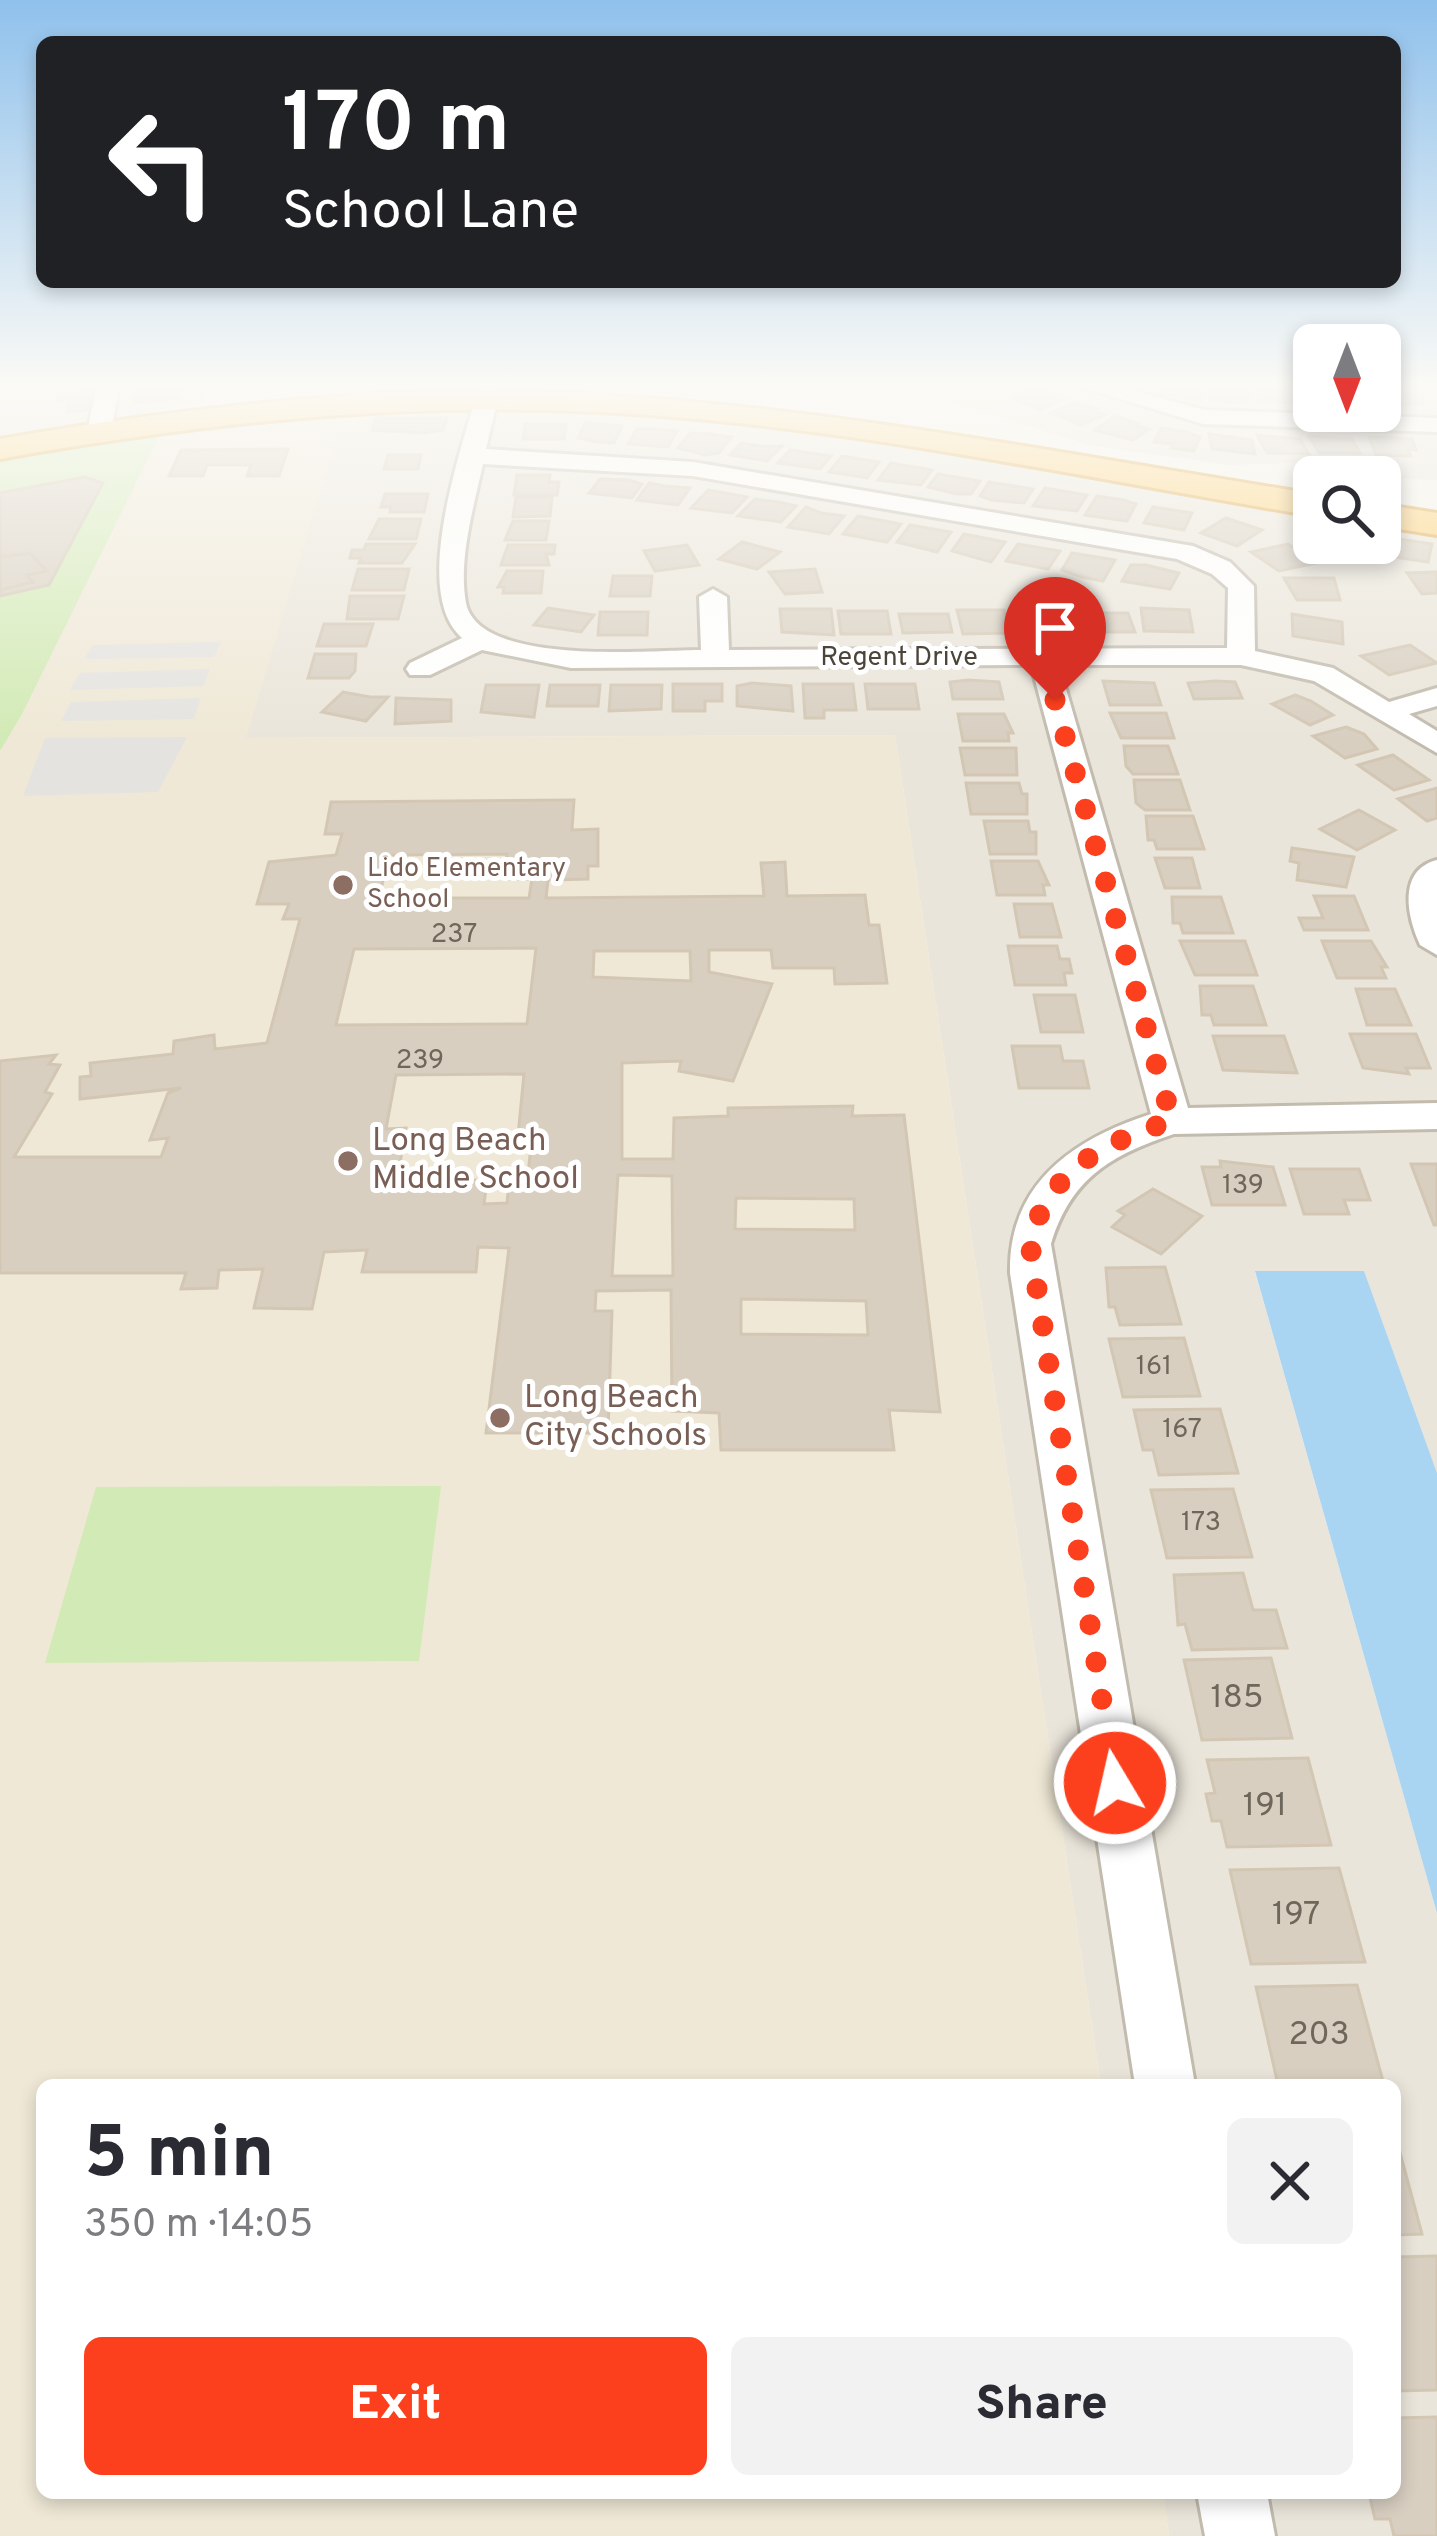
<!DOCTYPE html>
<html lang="en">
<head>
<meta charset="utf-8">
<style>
	:root { --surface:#fff; --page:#f2f2f3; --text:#2b2b33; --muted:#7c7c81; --accent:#fc3f1d }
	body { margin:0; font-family:Overpass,sans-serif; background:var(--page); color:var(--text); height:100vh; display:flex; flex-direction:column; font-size:45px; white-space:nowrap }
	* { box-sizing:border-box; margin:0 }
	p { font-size:39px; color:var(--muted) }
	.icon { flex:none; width:66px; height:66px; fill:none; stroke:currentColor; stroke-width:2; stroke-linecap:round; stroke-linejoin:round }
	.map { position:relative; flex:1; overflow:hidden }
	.sheet { position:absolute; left:36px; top:2079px; width:1365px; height:420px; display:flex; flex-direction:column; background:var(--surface); border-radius:18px; box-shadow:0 6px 18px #0003 }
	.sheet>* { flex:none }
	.guide { position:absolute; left:36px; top:36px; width:1365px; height:252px; border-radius:18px; box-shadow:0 6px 18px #0003; background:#202124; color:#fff; overflow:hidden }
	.needle { width:78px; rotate:180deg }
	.tools { position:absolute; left:1293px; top:324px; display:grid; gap:24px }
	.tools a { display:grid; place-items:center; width:108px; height:108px; border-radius:18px; background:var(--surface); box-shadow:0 6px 18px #0003; font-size:60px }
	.pin { position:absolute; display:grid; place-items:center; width:102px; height:102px; color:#fff; margin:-123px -51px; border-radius:50% 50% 50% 0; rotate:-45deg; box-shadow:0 0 12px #0007 }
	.pin .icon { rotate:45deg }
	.me { position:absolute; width:132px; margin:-66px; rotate:351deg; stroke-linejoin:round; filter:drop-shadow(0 0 9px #0008) }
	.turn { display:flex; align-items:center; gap:42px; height:252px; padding:0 48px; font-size:54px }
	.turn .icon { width:156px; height:156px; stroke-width:2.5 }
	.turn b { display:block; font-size:84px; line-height:102px }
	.round { display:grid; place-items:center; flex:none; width:126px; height:126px; border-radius:18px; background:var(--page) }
	.overview { display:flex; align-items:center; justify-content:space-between; height:204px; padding:0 48px }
	h1 { font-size:72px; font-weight:800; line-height:90px }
	.cta { display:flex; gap:24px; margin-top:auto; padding:24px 48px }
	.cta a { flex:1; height:138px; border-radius:18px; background:var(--accent); color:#fff; font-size:48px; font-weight:800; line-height:138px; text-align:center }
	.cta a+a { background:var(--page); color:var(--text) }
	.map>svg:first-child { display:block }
</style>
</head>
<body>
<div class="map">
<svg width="1437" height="2536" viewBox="0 0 1437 2536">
	<rect width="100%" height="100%" fill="#f6f3ec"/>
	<!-- residential -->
	<g fill="#eae5da">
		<polygon points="0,385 196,385 206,402 0,442"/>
		<polygon points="896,385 1314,385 1314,411 1380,411 1380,385 1437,385 1437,480 1327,477 1319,462 1229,465 1093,446"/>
		<polygon points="577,402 739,417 1314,505 1314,543 1380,543 1380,515 1437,524 1437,1473 1364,1271 1255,1272 1437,1913 1437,2536 1169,2536 1163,2493 1395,2493 1395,2085 1101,2085 895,735 245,738 345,408"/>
	</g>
	<!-- education -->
	<polygon fill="#efe8d6" points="345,408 246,738 895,735 1101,2085 42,2085 42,2493 1163,2493 1169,2536 0,2536 0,751 161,432"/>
	<!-- green -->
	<g fill="#d2eab5">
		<polygon points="161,432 22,714 0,751 0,442"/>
		<polygon points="441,1486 419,1661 45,1663 96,1487"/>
	</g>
	<!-- parking -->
	<g fill="#e5e3e0">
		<polygon points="221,642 214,657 84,659 93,645"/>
		<polygon points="210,669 203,686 70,690 80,673"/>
		<polygon points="201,698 194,719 61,721 71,702"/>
		<polygon points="187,737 158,792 23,796 45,738"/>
	</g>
	<!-- water -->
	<polygon fill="#a9d4f2" points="1255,1271 1364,1271 1437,1473 1437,1913"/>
	<!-- building -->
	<g fill="#d8cfc1" stroke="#d3c7b4" stroke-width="3" fill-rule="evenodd">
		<polygon points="135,385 181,385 180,398 138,403 133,402"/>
		<polygon points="1162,385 1205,385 1200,400 1159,393"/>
		<polygon points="1214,385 1241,386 1253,386 1248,401 1233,403 1209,400"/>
		<polygon points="1304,385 1300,403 1258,401 1262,386"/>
		<polygon points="1036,387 1056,394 1051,397 1062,400 1041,410 1011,398"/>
		<polygon points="1387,390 1423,394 1422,404 1380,404"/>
		<polygon points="91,392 88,410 67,412 70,399 57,400 59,394"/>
		<polygon points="1076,402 1097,409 1093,411 1104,415 1082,425 1051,413"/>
		<polygon points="1115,416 1138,423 1134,425 1149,429 1133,440 1095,430"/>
		<polygon points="376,418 447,418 443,430 424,433 372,430"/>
		<polygon points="585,423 622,426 614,443 597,442 578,438"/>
		<polygon points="525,424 566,424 564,439 523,439"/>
		<polygon points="1161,428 1186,432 1200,437 1194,451 1171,448 1173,444 1154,442"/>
		<polygon points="637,429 652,429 677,431 668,447 628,444"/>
		<polygon points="690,433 710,434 732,437 719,453 705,455 678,448"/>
		<polygon points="1209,434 1252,440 1255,454 1212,449"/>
		<polygon points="1257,435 1300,439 1309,454 1267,453"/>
		<polygon points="1309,436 1352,439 1360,453 1319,453"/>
		<polygon points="1369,437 1412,439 1416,450 1408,450 1411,456 1376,455"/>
		<polygon points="741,443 760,446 782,446 767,461 730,455"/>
		<polygon points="288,449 279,476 247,476 251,465 207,465 203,476 169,476 181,450"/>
		<polygon points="790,450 831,456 820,469 778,463"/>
		<polygon points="388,455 421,455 418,469 384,469"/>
		<polygon points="842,456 879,462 867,478 829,472"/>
		<polygon points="891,463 932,470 921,485 878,480"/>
		<polygon points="938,474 980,481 971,494 957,494 928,487"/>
		<polygon points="517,475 550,475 549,482 559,482 557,495 514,495"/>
		<polygon points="84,477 103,483 49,585 0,596 0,493"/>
		<polygon points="600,479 629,480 642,484 632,498 589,493"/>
		<polygon points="989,482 1033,489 1024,503 991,500 980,496"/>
		<polygon points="649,483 665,486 690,488 678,505 637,500"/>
		<polygon points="1045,488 1087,495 1077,511 1033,506"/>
		<polygon points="708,490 747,497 732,513 691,508"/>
		<polygon points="385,494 428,494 424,512 390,512 391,507 381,507"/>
		<polygon points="1097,496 1124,500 1136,504 1127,521 1085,515"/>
		<polygon points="516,497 552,497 550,516 513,517"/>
		<polygon points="755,499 778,502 796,506 781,522 738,516"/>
		<polygon points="806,507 821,513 844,516 829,534 788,527"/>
		<polygon points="1153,507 1192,513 1184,530 1144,523"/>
		<polygon points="858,516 901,524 887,542 843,534"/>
		<polygon points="1226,518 1262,530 1237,546 1201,533"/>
		<polygon points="379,519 421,519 416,539 369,539"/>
		<polygon points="513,521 549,521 546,540 505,540"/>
		<polygon points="910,525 951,532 937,552 897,542"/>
		<polygon points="964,534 1005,542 991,562 952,551"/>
		<polygon points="1386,537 1432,544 1428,562 1381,555"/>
		<polygon points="742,542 780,552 757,569 719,559"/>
		<polygon points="366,544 415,544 402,563 359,563 361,558 350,558 352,550 364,550"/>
		<polygon points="1018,544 1060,551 1048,569 1006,561"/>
		<polygon points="1288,544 1316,563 1279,571 1251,552"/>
		<polygon points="508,545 555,545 554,554 546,554 549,565 501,565"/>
		<polygon points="687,545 699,565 655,571 644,551"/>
		<polygon points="30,553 47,571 27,575 33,582 0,590 0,557"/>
		<polygon points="1072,553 1115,560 1103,581 1082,577 1062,570"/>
		<polygon points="1131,565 1146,565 1179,573 1170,589 1122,581"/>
		<polygon points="358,569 409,569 404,590 352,590"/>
		<polygon points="815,569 822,592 785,594 769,572"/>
		<polygon points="507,571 543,571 541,593 503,593 504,587 498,587"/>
		<polygon points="1437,572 1437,593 1422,594 1407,573"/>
		<polygon points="613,576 652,576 650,596 610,596"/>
		<polygon points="1284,578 1334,578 1340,600 1297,600"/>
		<polygon points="350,596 404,596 398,619 347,619"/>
		<polygon points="548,608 594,615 581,632 534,625"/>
		<polygon points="1141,608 1189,610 1193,632 1144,631"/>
		<polygon points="780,609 831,609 834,635 782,632"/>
		<polygon points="957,610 1004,610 1010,633 963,634"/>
		<polygon points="838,611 887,611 891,634 841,634"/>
		<polygon points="600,612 648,612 647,635 598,635"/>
		<polygon points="1078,613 1128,613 1135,632 1084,632"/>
		<polygon points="899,614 948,614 952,632 903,633"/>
		<polygon points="1020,614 1069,614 1075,633 1026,634"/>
		<polygon points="1292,614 1342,622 1343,644 1293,636"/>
		<polygon points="324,624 373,624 366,646 317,646"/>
		<polygon points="1410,645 1437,663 1389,675 1361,656"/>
		<polygon points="315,654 356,654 355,671 349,678 308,678"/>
		<polygon points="968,680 999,682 1003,699 953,699 950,682"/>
		<polygon points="1103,681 1154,683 1161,705 1110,705"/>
		<polygon points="1216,681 1235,682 1242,698 1194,699 1188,683"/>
		<polygon points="752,683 791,686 793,711 737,706 737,686"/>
		<polygon points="673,684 722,684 722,701 705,701 705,711 673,711"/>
		<polygon points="803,684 853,684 856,710 824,710 824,718 805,718"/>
		<polygon points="865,684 915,684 919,709 868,709"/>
		<polygon points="486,685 539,685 534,717 481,712"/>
		<polygon points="550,685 600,685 598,706 547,706"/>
		<polygon points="611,685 662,685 661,709 609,711"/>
		<polygon points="343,692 370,697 388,697 366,721 322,712"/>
		<polygon points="1295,695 1311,701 1333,715 1310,725 1272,704"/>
		<polygon points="396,698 451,700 451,721 395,724"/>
		<polygon points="1110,713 1166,713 1174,738 1121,738"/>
		<polygon points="958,714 1004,714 1013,733 1008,733 1009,741 963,741"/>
		<polygon points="1346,727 1364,734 1377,749 1345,758 1313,736"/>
		<polygon points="1124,746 1168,746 1178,774 1133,774 1126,766"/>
		<polygon points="960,748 1016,748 1017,775 965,775"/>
		<polygon points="1393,755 1429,780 1394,790 1358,765"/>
		<polygon points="1134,780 1180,780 1190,810 1145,810 1136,803"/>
		<polygon points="966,783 1019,783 1022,794 1027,794 1027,814 971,814"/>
		<polygon points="1437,788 1437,818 1427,821 1398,799"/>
		<path d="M 574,800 L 572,830 L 598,829 L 598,866 L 588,866 L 588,879 L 548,880 L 546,898 L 764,896 L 761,863 L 785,862 L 787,896 L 865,895 L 869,925 L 879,925 L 887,983 L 835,984 L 834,968 L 773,968 L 771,950 L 709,950 L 709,972 L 772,984 L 733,1081 L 679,1071 L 681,1061 L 622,1063 L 622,1159 L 673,1159 L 674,1118 L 728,1116 L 728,1108 L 853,1106 L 852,1116 L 904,1115 L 940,1412 L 889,1410 L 894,1450 L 721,1450 L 719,1413 L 672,1411 L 671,1290 L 596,1291 L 595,1311 L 612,1311 L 608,1433 L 486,1433 L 509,1248 L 478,1247 L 476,1272 L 362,1272 L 367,1250 L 324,1252 L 312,1309 L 254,1308 L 263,1269 L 219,1270 L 217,1288 L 181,1289 L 186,1273 L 0,1273 L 0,1061 L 56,1055 L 49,1064 L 60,1065 L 45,1092 L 52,1094 L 14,1157 L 161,1157 L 168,1138 L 150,1140 L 168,1093 L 181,1088 L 80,1099 L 80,1077 L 91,1076 L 90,1063 L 173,1054 L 174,1041 L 214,1035 L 215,1049 L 267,1043 L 300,919 L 283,919 L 289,904 L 257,904 L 269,862 L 336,855 L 342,834 L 325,834 L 331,802 ZM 507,854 L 504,879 L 532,879 L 529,898 L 379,898 L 389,855 ZM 536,948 L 527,1024 L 336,1025 L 354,949 ZM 594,951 L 690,951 L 691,981 L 593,977 ZM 524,1074 L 517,1146 L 531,1146 L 528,1174 L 510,1174 L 507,1203 L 484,1204 L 487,1180 L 397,1181 L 406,1128 L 386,1129 L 396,1075 ZM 618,1175 L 672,1176 L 673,1276 L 612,1276 ZM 736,1198 L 854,1199 L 855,1230 L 735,1229 ZM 741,1299 L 866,1301 L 868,1335 L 741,1334 Z"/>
		<polygon points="1359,810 1395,830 1357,850 1320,829"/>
		<polygon points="1146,816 1193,816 1204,849 1157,849 1154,840 1148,840"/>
		<polygon points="984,821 1028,821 1030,832 1036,832 1036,854 990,854"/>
		<polygon points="1292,848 1354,857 1346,887 1297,880 1299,863 1290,861"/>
		<polygon points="1155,858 1192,858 1200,888 1165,888"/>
		<polygon points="991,861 1038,861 1049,885 1043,885 1045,895 997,895"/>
		<polygon points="1314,896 1354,896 1368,930 1304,930 1299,918 1323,918"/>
		<polygon points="1172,897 1221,897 1233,933 1183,933 1180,923 1173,923"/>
		<polygon points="1014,904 1052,904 1061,937 1020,937"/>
		<polygon points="1180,941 1245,941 1257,975 1195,975"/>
		<polygon points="1322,941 1371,941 1387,967 1381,967 1386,978 1337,978"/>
		<polygon points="1008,946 1057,946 1060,959 1069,959 1072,973 1064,973 1066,985 1015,985"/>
		<polygon points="1200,986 1253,986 1266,1025 1214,1025 1211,1015 1202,1015"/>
		<polygon points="1356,989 1395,989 1411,1025 1367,1025"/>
		<polygon points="1034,995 1075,995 1083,1032 1041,1032"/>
		<polygon points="1350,1034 1416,1034 1430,1068 1406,1068 1409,1074 1363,1068"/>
		<polygon points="1213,1036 1284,1036 1297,1073 1223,1070"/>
		<polygon points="1012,1046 1060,1046 1063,1061 1083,1061 1089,1088 1019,1088"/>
		<polygon points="1220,1161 1273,1167 1285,1205 1212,1205 1202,1167 1221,1167"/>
		<polygon points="1411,1164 1437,1164 1437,1225 1434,1225"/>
		<polygon points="1290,1169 1359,1169 1370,1200 1344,1200 1349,1214 1304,1214"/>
		<polygon points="1153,1189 1202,1216 1161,1254 1112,1227 1125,1215 1118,1211"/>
		<polygon points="1165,1267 1181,1324 1120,1325 1115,1307 1109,1307 1106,1268"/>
		<polygon points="1184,1338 1200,1396 1123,1397 1109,1339"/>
		<polygon points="1220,1409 1238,1473 1159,1475 1153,1450 1143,1450 1134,1410"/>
		<polygon points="1233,1489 1252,1557 1167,1558 1151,1490"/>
		<polygon points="1243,1573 1253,1610 1276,1610 1287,1648 1192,1650 1185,1624 1178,1625 1174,1575"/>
		<polygon points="1271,1658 1292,1738 1202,1740 1184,1660"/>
		<polygon points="1308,1758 1331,1845 1227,1847 1221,1821 1212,1821 1206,1794 1215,1793 1207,1760"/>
		<polygon points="1339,1868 1365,1962 1251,1964 1230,1870"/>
		<polygon points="1357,1985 1384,2085 1278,2085 1256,1987"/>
		<polygon points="1395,2134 1422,2234 1395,2235"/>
		<polygon points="1437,2256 1437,2390 1395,2391 1395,2257"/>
		<polygon points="1437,2417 1437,2536 1394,2536 1390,2519 1375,2519 1369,2493 1395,2493 1395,2418"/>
	</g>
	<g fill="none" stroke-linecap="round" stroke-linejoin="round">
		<!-- minor casing -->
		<g stroke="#c2bbae" stroke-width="6">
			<g id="minor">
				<polygon points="97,385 119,385 111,432 99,439 87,432"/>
				<path d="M 479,385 L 501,385 L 486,449 L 693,462 L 1193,546 L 1230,562 L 1254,586 L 1255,651 L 1333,668 L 1389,702 L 1437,688 L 1437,706 L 1409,714 L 1437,731 L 1437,753 L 1314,681 L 1241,665 L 1059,665 L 1188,1108 L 1437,1103 L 1437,1129 L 1174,1134 C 1111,1155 1071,1178 1051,1244 L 1195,2085 L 1135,2085 L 1010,1273 C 1008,1184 1073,1139 1151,1114 L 1031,665 L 571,668 L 482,650 L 430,675 L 410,675 L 406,669 L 410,663 L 462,638 C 409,592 463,446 479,385 ZM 483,464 L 693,476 L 1177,559 L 1212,574 L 1228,588 L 1227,648 L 729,650 L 727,597 L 713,589 L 699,597 L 701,650 C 651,650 479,667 466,603 C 458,559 474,506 483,464 Z"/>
				<polygon points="1075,385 1113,385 1204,410 1437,418 1437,432 1203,424"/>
				<path d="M 1437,860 L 1437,955 L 1420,945 C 1407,917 1397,870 1437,860 Z"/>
				<polygon points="1197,2493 1267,2493 1275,2536 1205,2536"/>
			</g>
		</g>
		<!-- highway casing -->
		<g stroke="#e0a43c" stroke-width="6">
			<g id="highway">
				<path d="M 467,390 C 753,392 1033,449 1314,494 L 1314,516 C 1059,474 801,415 541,410 C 359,406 179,427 0,459 L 0,439 C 155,412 310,394 467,390 Z"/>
				<polygon points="1380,504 1437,513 1437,535 1380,526"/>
			</g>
		</g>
		<!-- minor -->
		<use href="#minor" fill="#fff" fill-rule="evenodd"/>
		<!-- highway -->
		<use href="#highway" fill="#ffcf6e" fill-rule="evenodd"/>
	</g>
	<!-- sky -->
	<linearGradient id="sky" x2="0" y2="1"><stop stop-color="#8fc1ec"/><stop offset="0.52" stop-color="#fbfaf6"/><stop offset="1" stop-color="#fbfaf6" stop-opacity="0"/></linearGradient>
	<rect width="1437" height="741" fill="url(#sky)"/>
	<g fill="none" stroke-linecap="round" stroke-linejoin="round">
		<!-- route -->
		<path stroke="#fc3f1d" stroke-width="21" stroke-dasharray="0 37.8" d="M 1055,700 L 1172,1121 C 1106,1141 1046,1171 1030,1244 L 1115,1783"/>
	</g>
	<!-- markers -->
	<g fill="#8d6e63" stroke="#fff" stroke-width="4.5">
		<circle cx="343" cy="885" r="12"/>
		<circle cx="348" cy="1161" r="12"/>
		<circle cx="500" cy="1418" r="12"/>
	</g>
	<g text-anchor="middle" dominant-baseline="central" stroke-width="10" stroke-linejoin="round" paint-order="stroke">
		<!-- far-street labels -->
		<g font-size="27" fill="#4b4439" stroke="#fff">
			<text x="899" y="658">Regent Drive</text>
		</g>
		<!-- far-education labels -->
		<g font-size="27" fill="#785e54" stroke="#fff" text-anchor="start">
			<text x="367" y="869">Lido Elementary<tspan x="367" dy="31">School</tspan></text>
		</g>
		<!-- number labels -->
		<g font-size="27" fill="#6e675b">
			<text x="454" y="935">237</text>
			<text x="420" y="1061">239</text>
			<text x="1243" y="1186">139</text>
			<text x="1154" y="1367">161</text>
			<text x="1182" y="1430">167</text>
			<text x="1201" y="1523">173</text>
		</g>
		<!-- education labels -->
		<g font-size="33" fill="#785e54" stroke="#fff" text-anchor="start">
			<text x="372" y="1142">Long Beach<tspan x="372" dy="38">Middle School</tspan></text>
			<text x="524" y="1399">Long Beach<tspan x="524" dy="38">City Schools</tspan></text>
		</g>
		<!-- near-number labels -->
		<g font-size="33" fill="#6e675b">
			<text x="1237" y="1699">185</text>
			<text x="1265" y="1807">191</text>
			<text x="1296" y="1916">197</text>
			<text x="1319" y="2036">203</text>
		</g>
	</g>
</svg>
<div class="tools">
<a><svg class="needle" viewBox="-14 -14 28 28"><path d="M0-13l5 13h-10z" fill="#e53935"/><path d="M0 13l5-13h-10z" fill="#7c7c81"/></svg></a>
<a><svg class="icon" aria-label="search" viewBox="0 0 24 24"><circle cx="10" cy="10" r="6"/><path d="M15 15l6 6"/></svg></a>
</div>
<div class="pin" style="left:1055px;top:700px;background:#d93025"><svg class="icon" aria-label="arrive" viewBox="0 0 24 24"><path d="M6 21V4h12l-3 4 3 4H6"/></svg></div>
<svg class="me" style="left:1115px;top:1783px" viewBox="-20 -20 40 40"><circle r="17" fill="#fc3f1d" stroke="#fff" stroke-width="3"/><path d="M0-11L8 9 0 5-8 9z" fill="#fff"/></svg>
<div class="guide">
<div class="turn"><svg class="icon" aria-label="left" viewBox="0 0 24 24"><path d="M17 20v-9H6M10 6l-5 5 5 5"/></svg><div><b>170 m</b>School Lane</div></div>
</div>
<section class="sheet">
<div class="overview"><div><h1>5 min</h1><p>350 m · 14:05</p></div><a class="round"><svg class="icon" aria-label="close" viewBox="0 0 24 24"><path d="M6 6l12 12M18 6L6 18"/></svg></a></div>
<div class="cta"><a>Exit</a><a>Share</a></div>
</section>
</div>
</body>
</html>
